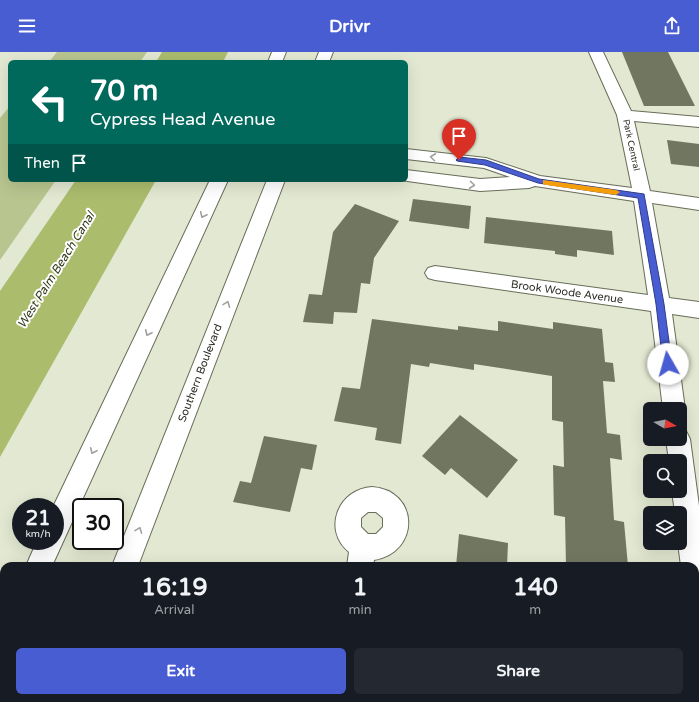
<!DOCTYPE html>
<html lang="en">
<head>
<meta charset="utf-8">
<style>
	:root { --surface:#171b24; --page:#242831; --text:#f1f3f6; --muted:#9ea1a6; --accent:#495dd2 }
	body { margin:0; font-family:"Varela Round",sans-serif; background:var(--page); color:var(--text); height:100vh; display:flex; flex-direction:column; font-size:15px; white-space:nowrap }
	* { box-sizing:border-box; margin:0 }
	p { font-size:13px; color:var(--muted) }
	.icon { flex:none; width:22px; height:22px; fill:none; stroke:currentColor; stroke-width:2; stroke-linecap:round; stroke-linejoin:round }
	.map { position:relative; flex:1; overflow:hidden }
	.side { position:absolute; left:0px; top:510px; width:699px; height:140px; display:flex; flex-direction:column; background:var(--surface); border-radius:12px 12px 0 0; box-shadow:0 4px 16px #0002 }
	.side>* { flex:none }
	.guide { position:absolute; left:8px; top:8px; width:400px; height:122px; border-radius:6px; box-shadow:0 4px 16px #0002; background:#00695c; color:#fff; overflow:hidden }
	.needle { width:26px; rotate:99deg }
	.fabs { position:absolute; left:643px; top:350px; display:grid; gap:8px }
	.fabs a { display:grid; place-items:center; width:44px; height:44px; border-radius:6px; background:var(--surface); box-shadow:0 4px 16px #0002; font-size:20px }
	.speed { position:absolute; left:12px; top:446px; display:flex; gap:8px; font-size:20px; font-weight:700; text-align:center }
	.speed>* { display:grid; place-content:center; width:52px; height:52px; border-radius:50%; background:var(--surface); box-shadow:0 4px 16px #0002; line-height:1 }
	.speed small { font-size:10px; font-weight:400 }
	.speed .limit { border:2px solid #111; border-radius:6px; background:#fff; color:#111 }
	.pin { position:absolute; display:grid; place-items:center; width:34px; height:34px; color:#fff; margin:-41px -17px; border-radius:50% 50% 50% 0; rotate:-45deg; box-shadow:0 0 4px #0007 }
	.pin .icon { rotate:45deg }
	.me { position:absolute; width:44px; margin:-22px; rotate:353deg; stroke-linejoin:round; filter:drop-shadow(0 0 3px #0008) }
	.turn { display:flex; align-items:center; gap:14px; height:84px; padding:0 16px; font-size:18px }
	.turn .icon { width:52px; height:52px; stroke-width:2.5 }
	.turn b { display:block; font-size:28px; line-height:34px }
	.then { display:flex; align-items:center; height:38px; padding:0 16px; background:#0003; gap:8px; font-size:15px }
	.eta { display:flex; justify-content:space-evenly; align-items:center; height:68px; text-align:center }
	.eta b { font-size:24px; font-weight:700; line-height:28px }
	.cta { display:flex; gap:8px; margin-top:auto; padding:8px 16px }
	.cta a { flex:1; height:46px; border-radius:6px; background:var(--accent); color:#fff; font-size:16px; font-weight:700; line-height:46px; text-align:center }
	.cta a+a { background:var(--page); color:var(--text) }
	header { display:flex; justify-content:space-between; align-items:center; height:52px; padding:0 16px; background:var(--accent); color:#fff; font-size:18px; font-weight:700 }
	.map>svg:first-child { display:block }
</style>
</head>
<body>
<header><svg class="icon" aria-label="menu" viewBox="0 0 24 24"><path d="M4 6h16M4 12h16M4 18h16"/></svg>Drivr<svg class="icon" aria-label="share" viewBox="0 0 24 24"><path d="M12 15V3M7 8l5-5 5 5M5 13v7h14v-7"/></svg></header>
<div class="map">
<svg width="699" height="650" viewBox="0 0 699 650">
	<rect width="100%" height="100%" fill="#e2e8d1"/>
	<!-- green -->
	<g fill="#b8c58f">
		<polygon points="57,0 147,0 140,10 49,10"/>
		<polygon points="10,54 10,128 56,128 0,208 0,66"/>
	</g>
	<!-- water -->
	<g fill="#abbc6d">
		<polygon points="162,0 228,0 223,10 156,10"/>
		<polygon points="76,128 156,128 0,405 0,239"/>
	</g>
	<!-- building -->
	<g fill="#717661">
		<polygon points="622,0 668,0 695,54 644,54"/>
		<polygon points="667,88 699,92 699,115 671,112"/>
		<polygon points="413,147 471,154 469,177 409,169"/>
		<polygon points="355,152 399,169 374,206 370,232 361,231 357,261 334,260 333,272 303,270 309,242 322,243 333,180"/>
		<polygon points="486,165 612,179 614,203 577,198 577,205 555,202 555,199 484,191"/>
		<polygon points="372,267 458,278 458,274 498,279 498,269 553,277 553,270 602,277 605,310 613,311 615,330 603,329 607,381 620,383 622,408 610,406 614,468 624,470 628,514 566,514 565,465 554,463 553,413 564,415 563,370 552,368 552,324 474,312 474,318 430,311 429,315 411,312 401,392 375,388 377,376 334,369 342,335 360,337"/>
		<polygon points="460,363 518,408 487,446 451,416 445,423 422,404"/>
		<polygon points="264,384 317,393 312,418 301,416 290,460 233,450 240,429 251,431"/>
		<polygon points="459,482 508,491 507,514 456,514"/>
	</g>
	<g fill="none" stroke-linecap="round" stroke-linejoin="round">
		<!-- minor casing -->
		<g stroke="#686d59" stroke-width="2">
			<g id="minor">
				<polygon points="589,0 603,0 631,59 699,65 699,75 634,69 650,139 699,146 699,158 652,151 669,246 699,250 699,266 672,262 685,357 682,364 680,365 680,357 663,357 651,259 435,228 428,226 425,221 428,216 435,214 648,243 634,149 535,134 529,136 480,139 400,128 406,128 406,118 480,127 510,125 484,116 406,107 406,97 486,106 540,124 632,136 617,63"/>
				<polygon points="680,377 686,379 690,387 699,454 699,566 695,564 695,514 681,514 678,491 680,491 680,461 675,461 672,439 680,439 680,409 669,409 666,387 680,387"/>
				<path d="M 372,435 C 419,438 421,500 374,508 L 373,514 L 347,514 L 349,500 C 322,478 338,437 372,435 ZM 368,460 L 376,460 L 383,466 L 383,475 L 376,482 L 368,482 L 361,475 L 361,466 Z"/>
				<polygon points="325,646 355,646 356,650 326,650"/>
			</g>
		</g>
		<!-- trunk casing -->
		<g stroke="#686d59" stroke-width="2">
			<g id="trunk">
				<polygon points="272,0 286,0 282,10 268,10"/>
				<polygon points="319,0 333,0 329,10 315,10"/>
				<polygon points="210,128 228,128 52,514 26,514 37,489 55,489 55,455 53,455"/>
				<polygon points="267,128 285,128 138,514 112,514"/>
				<polygon points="4,574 4,609 0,610 0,575"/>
				<polygon points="58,646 88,646 86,650 56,650"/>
			</g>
		</g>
		<!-- minor -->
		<use href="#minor" fill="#fff" fill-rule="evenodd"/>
		<!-- trunk -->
		<use href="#trunk" fill="#fff" fill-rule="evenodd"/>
	</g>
	<!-- one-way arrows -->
	<defs><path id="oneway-chevron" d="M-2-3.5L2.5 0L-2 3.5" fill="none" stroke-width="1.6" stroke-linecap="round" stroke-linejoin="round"/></defs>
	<g stroke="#a0a09d">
		<use href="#oneway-chevron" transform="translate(433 105) rotate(-173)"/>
		<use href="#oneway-chevron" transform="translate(472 133) rotate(7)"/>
		<use href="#oneway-chevron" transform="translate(203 163) rotate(115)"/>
		<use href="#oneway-chevron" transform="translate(227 252) rotate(-69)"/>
		<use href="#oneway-chevron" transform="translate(148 281) rotate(115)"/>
		<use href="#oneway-chevron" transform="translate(93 399) rotate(115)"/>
		<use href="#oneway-chevron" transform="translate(139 478) rotate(-69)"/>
	</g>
	<!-- route -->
	<polygon fill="#495dd2" stroke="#2f3c88" points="459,105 486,108 539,127 644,142 664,252 672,312 671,315 665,315 663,312 656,252 638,146 538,131 485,113 457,109 456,108"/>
	<!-- slow -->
	<polygon fill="#f59e0b" points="543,128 616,138 620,140 616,143 546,133 543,132"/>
	<g text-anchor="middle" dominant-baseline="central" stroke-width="4" stroke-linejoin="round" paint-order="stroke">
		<!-- far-street labels -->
		<g font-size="9" fill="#2b2d25" stroke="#fff">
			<text transform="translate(631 93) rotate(78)">Park Central</text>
		</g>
		<!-- street labels -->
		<g font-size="11" fill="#2b2d25" stroke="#fff">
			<text transform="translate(567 240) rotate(8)">Brook Woode Avenue</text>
			<text transform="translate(200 321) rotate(-69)">Southern Boulevard</text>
		</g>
		<!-- water labels -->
		<g font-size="12" font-style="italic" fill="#333a18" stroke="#fff">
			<text transform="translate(56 218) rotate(-58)">West Palm Beach Canal</text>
		</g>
	</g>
</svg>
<div class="fabs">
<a><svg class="needle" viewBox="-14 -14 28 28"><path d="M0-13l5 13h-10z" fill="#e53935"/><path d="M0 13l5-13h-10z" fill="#9ea1a6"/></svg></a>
<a><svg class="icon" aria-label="search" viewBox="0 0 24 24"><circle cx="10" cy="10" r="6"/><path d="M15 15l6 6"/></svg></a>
<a><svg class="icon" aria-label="layers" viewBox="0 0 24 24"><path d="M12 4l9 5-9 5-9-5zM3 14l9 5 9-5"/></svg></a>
</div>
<div class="speed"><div>21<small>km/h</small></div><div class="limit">30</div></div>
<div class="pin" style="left:459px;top:108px;background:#d93025"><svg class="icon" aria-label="arrive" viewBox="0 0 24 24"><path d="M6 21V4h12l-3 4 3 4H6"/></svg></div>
<svg class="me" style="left:668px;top:312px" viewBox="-20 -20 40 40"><circle r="19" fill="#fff"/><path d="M0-13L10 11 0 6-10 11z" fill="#495dd2"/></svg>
<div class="guide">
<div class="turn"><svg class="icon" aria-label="left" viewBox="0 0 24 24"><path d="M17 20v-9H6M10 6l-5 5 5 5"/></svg><div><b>70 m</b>Cypress Head Avenue</div></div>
<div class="then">Then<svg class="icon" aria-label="arrive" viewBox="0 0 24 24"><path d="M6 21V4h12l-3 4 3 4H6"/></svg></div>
</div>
<section class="side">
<div class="eta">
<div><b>16:19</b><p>Arrival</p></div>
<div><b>1</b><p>min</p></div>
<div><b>140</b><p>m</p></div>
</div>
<div class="cta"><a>Exit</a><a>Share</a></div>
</section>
</div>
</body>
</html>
